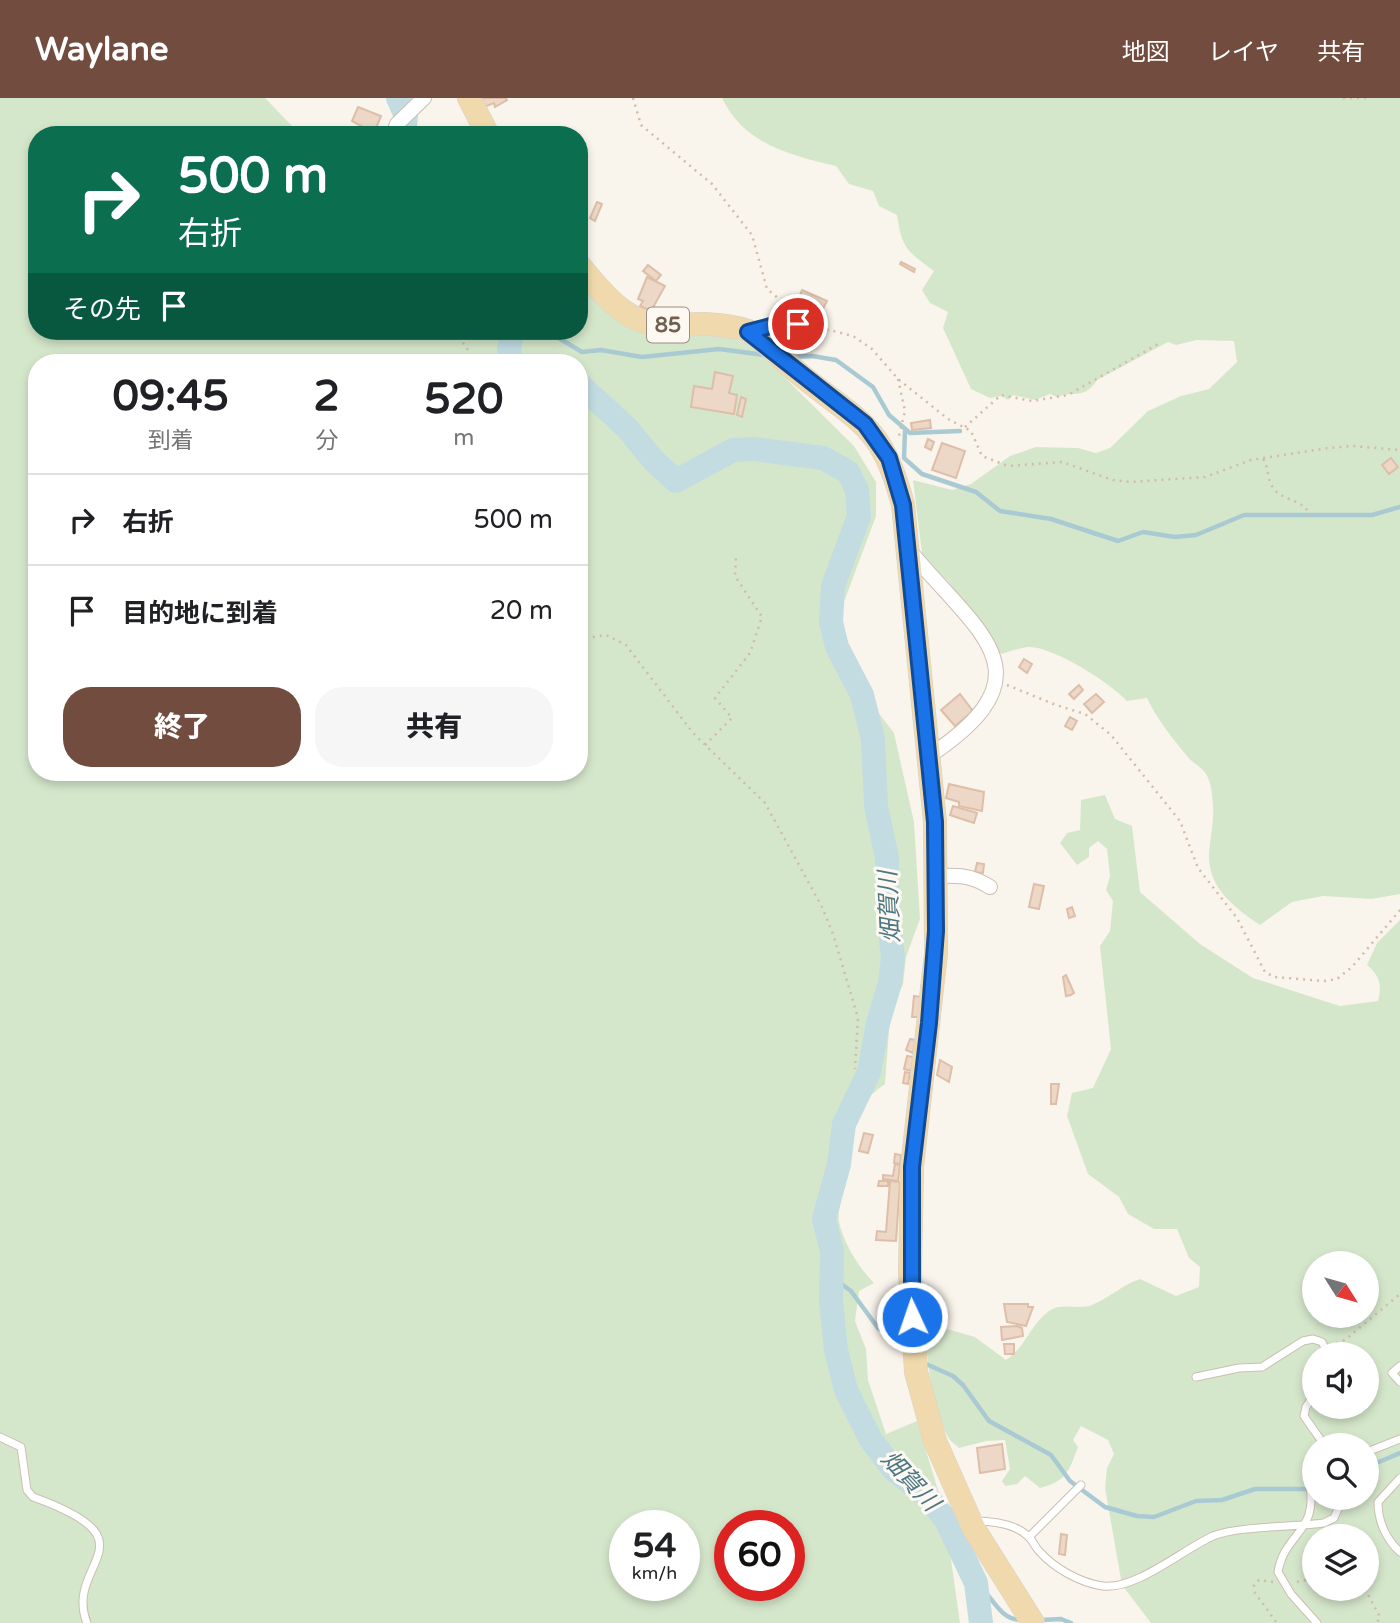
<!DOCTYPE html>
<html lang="ja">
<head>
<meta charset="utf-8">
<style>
	:root { --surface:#fff; --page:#f6f6f6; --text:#202124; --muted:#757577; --line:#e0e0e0; --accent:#714c3f }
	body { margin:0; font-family:"Varela Round","Noto Sans JP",sans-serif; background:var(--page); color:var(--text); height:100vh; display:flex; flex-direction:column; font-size:26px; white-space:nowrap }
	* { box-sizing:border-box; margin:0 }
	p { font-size:23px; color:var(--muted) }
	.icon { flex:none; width:38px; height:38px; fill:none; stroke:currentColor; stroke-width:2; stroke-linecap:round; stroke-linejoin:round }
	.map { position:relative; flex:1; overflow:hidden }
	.details { position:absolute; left:28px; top:256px; width:560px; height:427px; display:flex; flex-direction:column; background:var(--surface); border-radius:28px; box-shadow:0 4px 10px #0003 }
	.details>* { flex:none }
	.top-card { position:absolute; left:28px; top:28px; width:560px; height:214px; border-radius:28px; box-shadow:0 4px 10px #0003; background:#0b6e4f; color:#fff; overflow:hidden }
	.needle { width:46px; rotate:127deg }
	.fabs { position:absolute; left:1302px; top:1153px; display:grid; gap:14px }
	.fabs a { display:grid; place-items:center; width:77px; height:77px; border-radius:50%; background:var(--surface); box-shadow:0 4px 10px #0003; font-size:35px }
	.speed { position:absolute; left:609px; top:1412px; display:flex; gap:14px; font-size:35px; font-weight:700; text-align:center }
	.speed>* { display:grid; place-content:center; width:91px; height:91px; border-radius:50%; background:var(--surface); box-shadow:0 4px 10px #0003; line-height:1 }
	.speed small { font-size:18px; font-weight:400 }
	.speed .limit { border:10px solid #d22; background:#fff; color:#111 }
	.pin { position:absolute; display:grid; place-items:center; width:60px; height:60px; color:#fff; margin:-30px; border:4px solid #fff; border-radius:50%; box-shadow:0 2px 7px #0007 }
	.me { position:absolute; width:77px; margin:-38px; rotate:357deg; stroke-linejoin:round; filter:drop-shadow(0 0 5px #0008) }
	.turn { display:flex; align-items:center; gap:24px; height:147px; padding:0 35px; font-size:32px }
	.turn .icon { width:91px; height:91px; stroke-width:2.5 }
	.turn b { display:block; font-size:49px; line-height:60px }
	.then { display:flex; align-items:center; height:66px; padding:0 35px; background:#0003; gap:14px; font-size:26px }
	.eta { display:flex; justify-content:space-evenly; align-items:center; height:119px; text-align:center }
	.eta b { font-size:42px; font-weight:800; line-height:49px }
	.cta { display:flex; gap:14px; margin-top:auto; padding:14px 35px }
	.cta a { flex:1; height:80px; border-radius:28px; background:var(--accent); color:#fff; font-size:28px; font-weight:800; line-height:80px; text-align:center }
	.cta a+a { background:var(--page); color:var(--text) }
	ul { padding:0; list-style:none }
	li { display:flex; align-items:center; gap:21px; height:91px; padding:0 35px; border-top:2px solid var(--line) }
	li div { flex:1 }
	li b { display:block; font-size:26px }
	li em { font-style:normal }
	header { display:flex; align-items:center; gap:42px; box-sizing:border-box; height:98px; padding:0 35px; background:var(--accent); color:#fff }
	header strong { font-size:33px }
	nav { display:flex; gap:38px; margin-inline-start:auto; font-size:24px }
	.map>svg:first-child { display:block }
</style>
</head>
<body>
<header>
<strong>Waylane</strong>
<nav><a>地図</a><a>レイヤ</a><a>共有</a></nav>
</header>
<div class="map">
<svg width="1400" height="1525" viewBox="0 0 1400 1525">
	<rect width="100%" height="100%" fill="#faf5ec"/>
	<!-- green -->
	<g fill="#d5e7cb" fill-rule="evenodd">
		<path d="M 0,0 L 265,0 L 293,29 L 294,37 L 37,37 L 37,233 L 579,233 L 579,177 L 612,216 L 724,238 L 752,247 L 854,348 L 876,384 L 876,418 L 844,504 L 839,538 L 874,609 L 894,635 L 914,724 L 920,821 L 906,859 L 903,887 L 891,906 L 885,986 C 845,1014 846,1041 844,1086 C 843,1098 837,1113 839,1124 C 844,1146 859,1170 874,1185 L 859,1193 L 855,1223 L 866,1251 L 868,1282 L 886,1336 L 917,1323 L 944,1412 L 960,1525 L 0,1525 ZM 37,264 L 579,264 L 579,674 L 37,674 ZM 625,1428 L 684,1428 L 684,1488 L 625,1488 ZM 730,1428 L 789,1428 L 789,1488 L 730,1488 Z"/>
		<path d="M 722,0 L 1400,0 L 1400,796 L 1372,801 L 1323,798 L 1292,804 L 1260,827 C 1234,809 1208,790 1209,756 C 1210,739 1214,725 1213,708 C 1212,697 1212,686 1206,676 C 1202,669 1192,665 1187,658 C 1172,640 1157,621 1147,600 L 1127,603 C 1110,585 1053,548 1028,549 C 1019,550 1010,554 1001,556 L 948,483 L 923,463 L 913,382 L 952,392 L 971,386 L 1010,358 L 1036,349 L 1078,350 L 1096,355 L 1110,350 L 1148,313 L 1181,298 L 1209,291 L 1237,264 L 1234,243 L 1197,242 L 1176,247 L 1168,244 L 1097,282 C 1084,302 1076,292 1057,299 L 1050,296 L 1035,302 L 1013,297 L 1008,302 L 1002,298 L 990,300 L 971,291 L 943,230 L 948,214 L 930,205 L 922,192 L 934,173 C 907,153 902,151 897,117 L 879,108 L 873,93 L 849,86 L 836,68 C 789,57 744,46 722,0 Z"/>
		<path d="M 1105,697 L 1115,721 L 1132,728 L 1140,794 L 1200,846 L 1253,880 L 1340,908 L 1378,903 C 1382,887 1380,878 1367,867 L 1377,845 L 1400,822 L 1400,1525 L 1151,1525 L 1122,1487 L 1105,1390 L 1107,1370 L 1114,1356 L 1108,1342 L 1081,1328 L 1073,1342 L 1078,1349 C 1069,1373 1067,1383 1040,1390 L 1025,1378 L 1017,1386 L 1005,1388 L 1002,1383 L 1010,1371 L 1005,1342 L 986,1343 L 959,1350 C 956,1347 950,1343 948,1339 C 936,1318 920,1247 930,1226 L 975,1239 L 1006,1262 C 1025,1250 1030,1227 1049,1213 C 1061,1204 1079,1212 1092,1207 C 1109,1200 1122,1187 1140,1181 L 1176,1198 L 1199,1189 L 1200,1169 L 1189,1160 L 1177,1131 L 1154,1131 L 1128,1116 L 1119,1099 L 1088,1076 L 1067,1018 L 1072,995 L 1093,990 L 1111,951 L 1100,848 L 1110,833 L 1113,803 L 1106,792 L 1110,778 L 1107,751 L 1098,743 L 1089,750 L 1089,759 L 1077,767 L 1060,745 L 1067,735 L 1080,732 L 1081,702 ZM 1314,1166 L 1367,1166 L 1367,1218 L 1314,1218 ZM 1314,1256 L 1367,1256 L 1367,1309 L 1314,1309 ZM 1314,1348 L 1367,1348 L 1367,1400 L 1314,1400 ZM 1314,1438 L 1367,1438 L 1367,1491 L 1314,1491 Z"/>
	</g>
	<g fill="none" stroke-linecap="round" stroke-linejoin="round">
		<!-- stream -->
		<g stroke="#a9cad3" stroke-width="4.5">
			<polyline points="547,233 582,254 601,252 642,259 719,251 765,257"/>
			<polyline points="791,259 812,258 836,262 873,289 889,317 910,335 960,333"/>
			<polyline points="905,333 904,360 922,376 976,394 1000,413 1051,421 1118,443 1143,434 1175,439 1196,437 1244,417 1372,417 1400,409"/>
			<polyline points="833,1180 851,1193 878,1230 907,1250"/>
			<polyline points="924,1265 953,1278 963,1287 989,1323 1051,1357 1070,1383 1105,1409 1137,1418 1154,1419 1196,1403 1222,1402 1255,1391 1307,1391 1314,1387"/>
			<polyline points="1367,1369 1400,1355"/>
			<path d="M 976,1485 C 993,1498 999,1522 1021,1522"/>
			<polyline points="1041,1522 1061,1521 1071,1525"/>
		</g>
		<!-- river -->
		<g stroke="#c2dce2" stroke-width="24">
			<polyline points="398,0 406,18 404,37"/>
			<polyline points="511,264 509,252 512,233"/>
			<polyline points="579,286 627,330 654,363 676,383 733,352 753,351 823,360 848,374 857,392 859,418 833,488 831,524 837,549 862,597 873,641 876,708 887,760 887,805 893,860 890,885 878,925 869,974 844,1026 839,1066 824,1121 832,1153 831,1203 836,1252 846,1292 871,1342 893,1371 926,1397 946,1422 976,1485 981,1525"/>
		</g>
	</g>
	<!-- building -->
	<g fill="#edd7c6" stroke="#ddbfa9" stroke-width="2">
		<polygon points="482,0 506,0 507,2 495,9 494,5 484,9"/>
		<polygon points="358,9 381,18 374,35 352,23"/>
		<polygon points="597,104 602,106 595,123 590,120"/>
		<polygon points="901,164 915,171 914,174 900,166"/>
		<polygon points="648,167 661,177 656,183 643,173"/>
		<polygon points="647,179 665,188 651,213 640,208 643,203 638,201"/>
		<polygon points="802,192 827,203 818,220 809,216 811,211 797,205"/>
		<polygon points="715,274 733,278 729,295 737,297 734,316 691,309 694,288 712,291"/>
		<polygon points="741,299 746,301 742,319 737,317"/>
		<polygon points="930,322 931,330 912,332 911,325"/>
		<polygon points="928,341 934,344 931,352 925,349"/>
		<polygon points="942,345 965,353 956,380 932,372"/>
		<polygon points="1391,360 1398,369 1389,376 1382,367"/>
		<polygon points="1024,561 1032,566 1027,575 1019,569"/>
		<polygon points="1079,587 1083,592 1074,601 1069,596"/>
		<polygon points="960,596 973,613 955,628 941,612"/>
		<polygon points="1096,596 1104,604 1092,615 1084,606"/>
		<polygon points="1070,619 1077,623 1072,632 1065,628"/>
		<polygon points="949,686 984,694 982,713 959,708 959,704 946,700"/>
		<polygon points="953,708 977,715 974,725 950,717"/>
		<polygon points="977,765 984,766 983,775 975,774"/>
		<polygon points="1034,786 1044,788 1039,811 1029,809"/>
		<polygon points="1072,809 1075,818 1069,820 1067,811"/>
		<polygon points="1066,877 1074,895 1071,897 1066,898 1063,879"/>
		<polygon points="914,898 921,899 919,919 912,919"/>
		<polygon points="910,941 916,942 913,955 906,952"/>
		<polygon points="907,958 914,959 911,973 904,971"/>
		<polygon points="940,962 952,969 949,984 937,977"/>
		<polygon points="905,974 910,975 908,986 903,985"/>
		<polygon points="1051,986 1059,986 1056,1006 1051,1006"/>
		<polygon points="864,1035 873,1037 868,1055 859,1053"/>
		<polygon points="895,1056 901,1057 900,1066 894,1065"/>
		<polygon points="895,1066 900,1067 898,1083 883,1081 883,1077 893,1078"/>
		<polygon points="879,1083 888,1083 888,1088 878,1088"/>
		<polygon points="890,1083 900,1084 896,1143 876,1142 877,1133 886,1134"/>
		<polygon points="1004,1206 1028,1206 1028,1209 1033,1209 1026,1228 1007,1224"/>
		<polygon points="1017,1228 1022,1230 1023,1238 1002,1242 1001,1229"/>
		<polygon points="1004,1246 1014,1246 1014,1256 1005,1256"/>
		<polygon points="1002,1346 1005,1371 980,1375 977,1350"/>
		<polygon points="1061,1436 1067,1437 1065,1457 1059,1456"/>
	</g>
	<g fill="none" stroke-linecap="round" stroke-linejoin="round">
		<!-- service casing -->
		<g stroke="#ccbeb2" stroke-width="9">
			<g id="service">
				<polyline points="1400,1268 1392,1275 1400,1284"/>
				<polyline points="1196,1279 1239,1270 1262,1269 1303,1243 1313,1241 1322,1244 1328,1256"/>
				<polyline points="1314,1297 1306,1309 1304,1318 1325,1348"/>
				<path d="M 0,1339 L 21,1349 L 27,1392 L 33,1399 C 159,1444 63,1465 87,1525"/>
				<polyline points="1367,1354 1400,1341"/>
				<path d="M 1308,1377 C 1322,1436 1285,1432 1278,1474 L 1291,1496 L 1317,1525"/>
				<path d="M 1400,1380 L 1378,1404 C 1378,1423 1386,1441 1400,1454"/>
				<path d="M 974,1423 C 992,1423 1016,1426 1029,1439 C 1033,1443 1035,1449 1039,1453 C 1054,1470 1080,1485 1103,1488 C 1136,1492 1182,1452 1213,1438 C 1237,1428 1296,1429 1324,1425 L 1334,1420 L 1343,1400"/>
				<polyline points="1029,1439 1081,1387"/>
			</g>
		</g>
		<!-- minor casing -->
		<g stroke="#ccbeb2" stroke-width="16">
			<g id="minor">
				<polyline points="393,37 397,26 424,0"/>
				<polyline points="748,234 778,226 798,226"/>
				<path d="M 910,453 C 978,536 1054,575 929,658"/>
				<path d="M 936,778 C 957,777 971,777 990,789"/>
			</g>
		</g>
		<!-- primary casing -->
		<g stroke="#d8d2ce" stroke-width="24">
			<g id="primary">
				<polyline points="469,0 488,37"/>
				<path d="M 579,167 C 599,191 620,219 652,226 C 669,230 688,225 706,226 C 719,227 735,228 748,233 C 766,242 781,261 797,274 C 857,324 882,324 903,407 L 935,724 L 936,855 L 912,1069 L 910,1174 L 916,1274 L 935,1343 L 974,1431 L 1033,1525"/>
			</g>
		</g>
		<!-- path -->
		<g stroke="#d2bba9" stroke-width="2.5" stroke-dasharray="2 5" stroke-linecap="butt">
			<polyline points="633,0 641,27 712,86 752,137 767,191 795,214"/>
			<polyline points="1343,0 1367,0"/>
			<polyline points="813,228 853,238 872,251 898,281 948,321 971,333 982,358 1008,368 1062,364 1113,382 1130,384 1205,379 1251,362 1328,350 1352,348 1400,352"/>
			<polyline points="455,233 476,264"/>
			<polyline points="898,281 905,313 898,342"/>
			<polyline points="965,329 1001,297 1032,303 1068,297 1160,245"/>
			<path d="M 1263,361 C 1269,370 1267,380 1272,388 C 1280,403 1301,400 1309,415 L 1308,423"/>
			<polyline points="579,541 606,537 626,547 693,635 765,705 822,809 833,836 858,920 855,971"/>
			<polyline points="1007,587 1056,607 1085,616 1111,637 1180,723 1198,770 1237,820 1265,874 1274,879 1324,883 1337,881 1352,869 1400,812"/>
			<polyline points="705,647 732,620 715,600 750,555 762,519 735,478 736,458"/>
			<polyline points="1336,1245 1345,1242 1400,1196"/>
			<polyline points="1273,1484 1259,1482 1254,1487 1255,1495 1277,1525"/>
			<polyline points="1297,1484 1314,1480"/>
			<polyline points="1365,1491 1380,1519 1377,1525"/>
		</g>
		<!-- service -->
		<use href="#service" stroke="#fff" stroke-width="7"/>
		<!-- minor -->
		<use href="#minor" stroke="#fff" stroke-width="14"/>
		<!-- primary -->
		<use href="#primary" stroke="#f0daad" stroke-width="23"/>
	</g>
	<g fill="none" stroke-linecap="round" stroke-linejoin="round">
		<!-- route casing -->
		<g stroke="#114b97" stroke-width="18">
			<polyline id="route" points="798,226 778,226 748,234 865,326 889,360 903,407 935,724 936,833 929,925 912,1069 912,1219"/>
		</g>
		<!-- route -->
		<use href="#route" stroke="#1a73e8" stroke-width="12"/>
	</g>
	<g text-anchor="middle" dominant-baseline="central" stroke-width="6" stroke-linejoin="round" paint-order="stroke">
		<!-- shield labels -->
		<rect fill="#fdf9f2" stroke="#9c8d81" stroke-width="2" x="647" y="209.5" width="42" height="35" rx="5"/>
		<g font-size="21" font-weight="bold" fill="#735f51">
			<text x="668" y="227">85</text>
		</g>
		<!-- water labels -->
		<g font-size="24" font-style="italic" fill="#4d7883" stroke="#fdf9f2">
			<text transform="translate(890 809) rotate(-93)">畑賀川</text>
			<text transform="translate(910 1383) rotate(47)">畑賀川</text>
		</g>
	</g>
</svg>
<div class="fabs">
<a><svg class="needle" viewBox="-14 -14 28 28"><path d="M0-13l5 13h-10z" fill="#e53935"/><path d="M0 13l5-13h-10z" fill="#757577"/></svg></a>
<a><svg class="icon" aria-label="sound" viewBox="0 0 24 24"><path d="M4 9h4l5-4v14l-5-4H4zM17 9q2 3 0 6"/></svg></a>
<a><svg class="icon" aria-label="search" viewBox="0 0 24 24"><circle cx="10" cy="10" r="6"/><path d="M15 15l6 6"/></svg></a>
<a><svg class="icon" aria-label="layers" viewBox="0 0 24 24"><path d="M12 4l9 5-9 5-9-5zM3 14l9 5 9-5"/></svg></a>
</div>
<div class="speed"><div>54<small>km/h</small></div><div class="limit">60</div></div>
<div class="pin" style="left:798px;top:226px;background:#d93025"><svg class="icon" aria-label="arrive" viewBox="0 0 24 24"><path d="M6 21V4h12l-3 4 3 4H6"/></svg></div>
<svg class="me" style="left:912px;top:1219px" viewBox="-20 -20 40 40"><circle r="17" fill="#1a73e8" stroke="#fff" stroke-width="3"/><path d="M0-11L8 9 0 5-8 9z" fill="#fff"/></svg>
<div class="top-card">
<div class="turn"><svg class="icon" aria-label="right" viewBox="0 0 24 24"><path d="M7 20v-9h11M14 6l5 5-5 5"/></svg><div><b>500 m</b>右折</div></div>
<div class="then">その先<svg class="icon" aria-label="arrive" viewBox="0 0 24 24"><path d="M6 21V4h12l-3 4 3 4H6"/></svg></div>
</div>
<section class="details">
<div class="eta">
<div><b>09:45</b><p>到着</p></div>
<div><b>2</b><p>分</p></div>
<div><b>520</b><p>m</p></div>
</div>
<ul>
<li><svg class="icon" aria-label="right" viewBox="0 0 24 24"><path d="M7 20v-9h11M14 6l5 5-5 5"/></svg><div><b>右折</b></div><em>500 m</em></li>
<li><svg class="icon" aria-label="arrive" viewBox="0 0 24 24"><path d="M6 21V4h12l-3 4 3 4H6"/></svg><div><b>目的地に到着</b></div><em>20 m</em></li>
</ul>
<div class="cta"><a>終了</a><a>共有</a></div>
</section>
</div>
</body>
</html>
